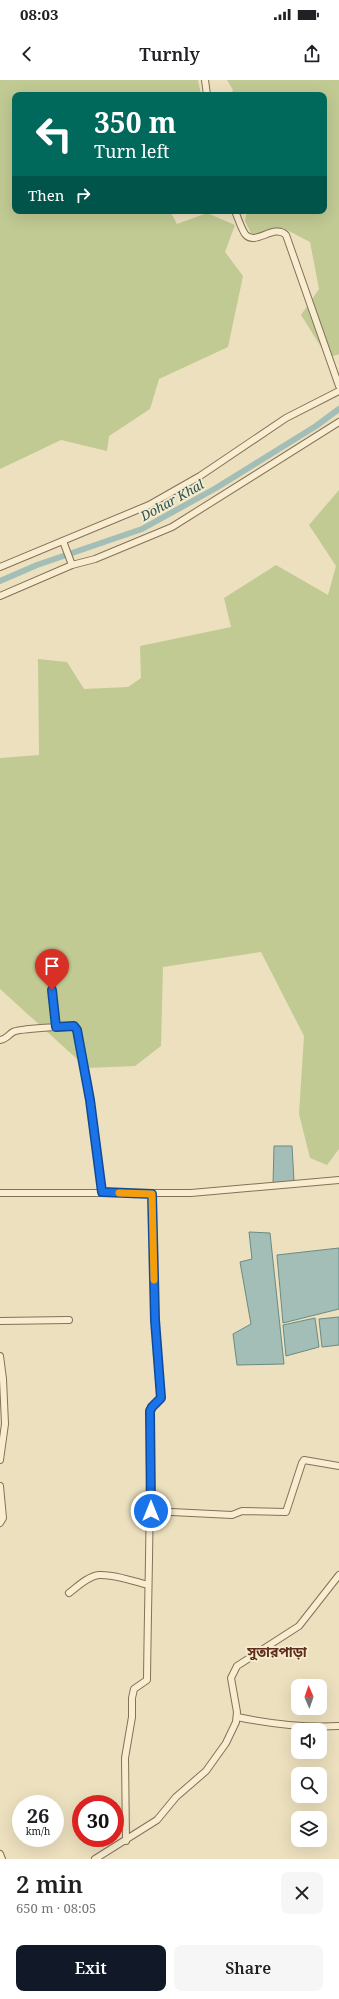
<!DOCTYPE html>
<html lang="en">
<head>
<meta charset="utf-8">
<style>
	:root { --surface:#fff; --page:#f6f6f6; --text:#202124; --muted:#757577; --accent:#111827 }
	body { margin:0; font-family:"Noto Serif","Noto Sans Bengali",serif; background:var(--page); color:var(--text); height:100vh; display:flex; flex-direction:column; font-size:15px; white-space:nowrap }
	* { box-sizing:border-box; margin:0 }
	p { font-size:13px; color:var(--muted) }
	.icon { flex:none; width:22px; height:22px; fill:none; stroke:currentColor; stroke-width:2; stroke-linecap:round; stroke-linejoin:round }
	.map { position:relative; height:1779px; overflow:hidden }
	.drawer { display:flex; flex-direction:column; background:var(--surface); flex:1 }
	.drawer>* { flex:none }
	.guide { position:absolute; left:12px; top:12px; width:315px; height:122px; border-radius:8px; box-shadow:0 4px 16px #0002; background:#00695c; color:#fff; overflow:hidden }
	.needle { width:26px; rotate:358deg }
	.fabs { position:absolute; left:291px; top:1599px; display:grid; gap:8px }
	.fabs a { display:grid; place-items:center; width:36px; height:36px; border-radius:8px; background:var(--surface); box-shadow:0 4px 16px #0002; font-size:20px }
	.speed { position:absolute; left:12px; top:1715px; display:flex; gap:8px; font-size:20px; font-weight:700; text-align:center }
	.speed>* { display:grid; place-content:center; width:52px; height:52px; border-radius:50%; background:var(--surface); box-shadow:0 4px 16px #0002; line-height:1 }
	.speed small { font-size:10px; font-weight:400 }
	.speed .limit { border:6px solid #d22; background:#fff; color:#111 }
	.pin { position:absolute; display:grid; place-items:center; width:34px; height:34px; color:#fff; margin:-41px -17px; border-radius:50% 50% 50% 0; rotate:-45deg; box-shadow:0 0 4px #0007 }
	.pin .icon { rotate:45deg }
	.me { position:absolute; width:44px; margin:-22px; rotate:0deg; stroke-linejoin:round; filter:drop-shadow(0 0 3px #0008) }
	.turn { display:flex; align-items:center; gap:14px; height:84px; padding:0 16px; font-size:18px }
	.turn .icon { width:52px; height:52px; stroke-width:2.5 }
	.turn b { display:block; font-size:28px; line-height:34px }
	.then { display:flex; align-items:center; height:38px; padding:0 16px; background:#0003; gap:8px; font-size:15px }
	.round { display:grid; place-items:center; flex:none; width:42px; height:42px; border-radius:8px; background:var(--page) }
	.headline { display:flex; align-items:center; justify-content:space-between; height:68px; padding:0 16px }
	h1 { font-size:24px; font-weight:600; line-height:30px }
	.primary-button { display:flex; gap:8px; margin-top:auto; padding:8px 16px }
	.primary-button a { flex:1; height:46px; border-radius:8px; background:var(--accent); color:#fff; font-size:16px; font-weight:600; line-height:46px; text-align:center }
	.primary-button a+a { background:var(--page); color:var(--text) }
	.status { display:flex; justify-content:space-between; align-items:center; height:28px; padding:0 20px; background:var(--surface); direction:ltr }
	.status svg { height:11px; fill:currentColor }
	header { display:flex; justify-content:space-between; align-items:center; height:52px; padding:0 16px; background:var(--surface); font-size:18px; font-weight:600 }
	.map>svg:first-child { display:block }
</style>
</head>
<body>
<div class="status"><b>08:03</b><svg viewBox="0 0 49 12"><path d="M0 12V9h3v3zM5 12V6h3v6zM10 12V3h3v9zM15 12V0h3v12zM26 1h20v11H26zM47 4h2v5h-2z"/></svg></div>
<header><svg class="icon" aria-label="back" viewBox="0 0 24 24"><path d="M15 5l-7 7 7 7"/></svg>Turnly<svg class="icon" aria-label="share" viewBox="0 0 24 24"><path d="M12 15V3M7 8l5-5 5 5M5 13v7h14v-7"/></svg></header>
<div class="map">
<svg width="339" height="1779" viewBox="0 0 339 1779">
	<rect width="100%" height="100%" fill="#ece0be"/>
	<!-- green -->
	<g fill="#c1ca93">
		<polygon points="0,0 198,0 201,15 15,15 15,131 170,131 177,144 207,133 235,145 225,172 243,196 228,267 159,299 150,329 109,356 107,371 61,360 0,389"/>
		<polygon points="227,0 339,0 339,274 328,278 301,235 319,209 310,162 283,148 252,155 245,141 247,131 324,131 324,15 230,15 233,10"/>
		<polygon points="339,410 339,1069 327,1085 310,1078 299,1034 304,956 261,872 163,887 161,966 135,986 87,988 0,909 0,678 39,675 38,579 67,582 84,609 128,607 141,598 140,566 231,547 224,518 276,485 328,515 336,486 309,445"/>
	</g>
	<!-- water -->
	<g fill="#a2beb7" stroke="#698b84">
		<polygon points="274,1066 292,1066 294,1101 273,1105"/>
		<polygon points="249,1152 270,1153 284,1284 237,1285 233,1254 251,1244 240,1182 252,1179"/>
		<polygon points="339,1168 339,1229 283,1243 277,1175"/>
		<polygon points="339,1237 339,1265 322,1267 319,1239"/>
		<polygon points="315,1238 319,1267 286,1276 283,1245"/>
	</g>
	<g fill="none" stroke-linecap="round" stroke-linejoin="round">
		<!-- canal -->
		<polyline stroke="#a2beb7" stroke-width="6" points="0,501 37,485 142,449 216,408 316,346 339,329"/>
		<!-- minor casing -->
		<g stroke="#847157" stroke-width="8">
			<g id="minor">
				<polyline points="205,0 207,15"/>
				<path d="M 235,131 C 238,138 241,148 245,154 C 255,167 274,143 286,155 L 339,306"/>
				<polyline points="63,461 72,485"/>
				<polyline points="0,487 149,425 200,396 286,338 339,311"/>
				<polyline points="0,516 72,485 95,479 172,447 339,342"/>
				<polyline points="52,890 52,910 56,947"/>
				<path d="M 0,960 C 7,959 8,955 13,952 C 18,949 71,945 76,948 L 88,1005 L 102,1112"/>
				<polyline points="0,1113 191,1113 339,1100"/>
				<polyline points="0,1241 69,1240"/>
				<polyline points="0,1276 3,1299 5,1344 0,1380"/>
				<polyline points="0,1406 3,1438 0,1443"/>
				<polyline points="151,1431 232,1435 242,1431 286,1432 302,1383 304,1380 339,1386"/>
				<path d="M 69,1513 C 77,1507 88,1496 99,1495 C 114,1494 133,1501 148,1505"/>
				<path d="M 237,1637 C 271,1644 304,1648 339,1646"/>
				<path d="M 126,1761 L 125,1678 L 132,1637 L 132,1618 L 134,1609 L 147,1600 C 148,1510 151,1421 150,1331 L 152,1327 L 161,1318 L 155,1240 L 152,1114"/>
				<polyline points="0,1774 2,1779"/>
				<polyline points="95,1779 157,1740 176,1717 206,1691 226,1663 236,1642 237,1632 231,1598 237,1586 299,1546 339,1495"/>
			</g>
		</g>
		<!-- minor -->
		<use href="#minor" stroke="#f8edd1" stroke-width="6"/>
	</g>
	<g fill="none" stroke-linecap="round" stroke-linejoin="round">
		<!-- route casing -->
		<g stroke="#114b97" stroke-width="10">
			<polyline id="route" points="52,910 56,947 74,946 77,950 90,1020 102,1112 152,1114 155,1240 161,1318 152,1327 150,1331 151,1431"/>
		</g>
		<!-- route -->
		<use href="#route" stroke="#1a73e8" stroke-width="7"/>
		<!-- slow -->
		<polyline stroke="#f59e0b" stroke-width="7" points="119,1113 152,1114 154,1200"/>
	</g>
	<g text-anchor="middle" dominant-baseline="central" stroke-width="4" stroke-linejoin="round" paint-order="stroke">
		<!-- water labels -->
		<g font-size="13" font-style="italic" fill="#2b5352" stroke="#f4eacd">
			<text transform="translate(172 420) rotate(-29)">Dohar Khal</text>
		</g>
		<!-- quarter labels -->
		<g font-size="14" font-weight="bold" fill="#5f2d1c" stroke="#f4eacd">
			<text x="277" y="1571">সুতারপাড়া</text>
		</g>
	</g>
</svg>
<div class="fabs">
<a><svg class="needle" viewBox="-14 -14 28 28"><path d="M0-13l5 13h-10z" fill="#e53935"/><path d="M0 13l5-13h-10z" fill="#757577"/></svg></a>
<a><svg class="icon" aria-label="sound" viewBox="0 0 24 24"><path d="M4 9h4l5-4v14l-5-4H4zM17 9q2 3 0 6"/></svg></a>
<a><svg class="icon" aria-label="search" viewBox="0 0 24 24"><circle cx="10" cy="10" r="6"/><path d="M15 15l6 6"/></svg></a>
<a><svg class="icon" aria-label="layers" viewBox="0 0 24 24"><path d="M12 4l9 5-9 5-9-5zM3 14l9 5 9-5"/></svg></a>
</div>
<div class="speed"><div>26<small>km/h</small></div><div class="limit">30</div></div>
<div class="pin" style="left:52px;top:910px;background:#d93025"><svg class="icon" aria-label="arrive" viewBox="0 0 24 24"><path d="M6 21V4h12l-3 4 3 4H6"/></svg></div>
<svg class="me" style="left:151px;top:1431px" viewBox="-20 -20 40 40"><circle r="17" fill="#1a73e8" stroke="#fff" stroke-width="3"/><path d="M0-11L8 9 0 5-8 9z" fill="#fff"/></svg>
<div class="guide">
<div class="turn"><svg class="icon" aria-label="left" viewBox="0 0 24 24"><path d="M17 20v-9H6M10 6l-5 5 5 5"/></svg><div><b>350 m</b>Turn left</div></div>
<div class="then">Then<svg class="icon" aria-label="right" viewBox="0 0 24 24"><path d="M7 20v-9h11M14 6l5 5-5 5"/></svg></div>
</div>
</div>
<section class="drawer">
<div class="headline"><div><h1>2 min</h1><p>650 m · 08:05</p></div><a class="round"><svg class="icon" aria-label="close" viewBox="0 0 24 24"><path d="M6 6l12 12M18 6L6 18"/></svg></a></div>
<div class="primary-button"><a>Exit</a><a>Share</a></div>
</section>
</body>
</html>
